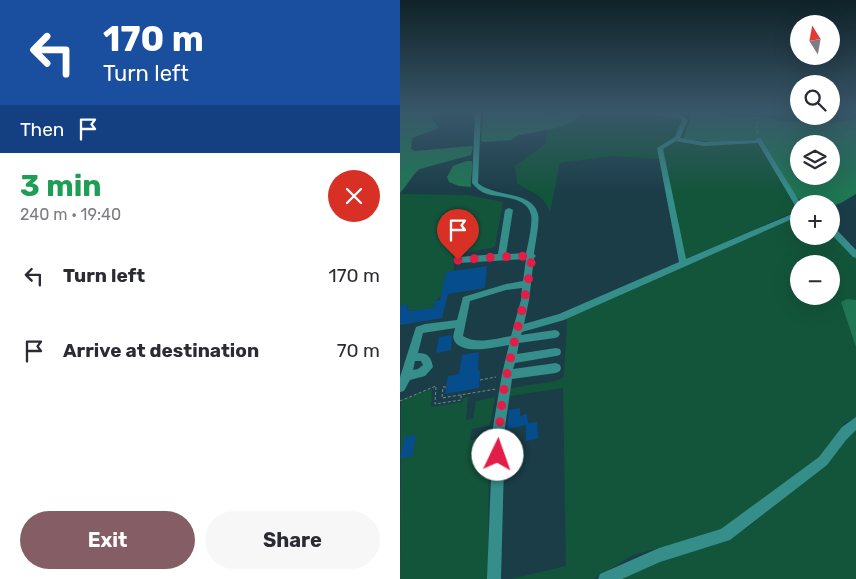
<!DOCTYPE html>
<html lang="en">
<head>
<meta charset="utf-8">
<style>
	:root { --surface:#fff; --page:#f7f7f7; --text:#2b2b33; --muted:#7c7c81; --accent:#855d65 }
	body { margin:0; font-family:Rubik,sans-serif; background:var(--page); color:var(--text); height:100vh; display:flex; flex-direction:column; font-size:19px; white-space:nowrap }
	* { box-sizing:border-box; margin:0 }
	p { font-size:16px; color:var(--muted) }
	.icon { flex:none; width:28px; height:28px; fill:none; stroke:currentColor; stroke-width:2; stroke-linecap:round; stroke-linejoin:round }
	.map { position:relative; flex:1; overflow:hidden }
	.drawer { display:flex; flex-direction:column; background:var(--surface); width:400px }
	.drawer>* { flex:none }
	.top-card { background:#1a4fa0; color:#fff; overflow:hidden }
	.needle { width:32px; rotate:349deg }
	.fabs { position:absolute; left:390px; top:15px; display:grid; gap:10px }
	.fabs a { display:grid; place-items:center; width:50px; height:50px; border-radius:50%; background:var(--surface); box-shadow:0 5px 20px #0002; font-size:25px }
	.pin { position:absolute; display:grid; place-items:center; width:42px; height:42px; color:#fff; margin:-51px -21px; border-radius:50% 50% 50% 0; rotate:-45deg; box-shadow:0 0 5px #0007 }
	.pin .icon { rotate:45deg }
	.me { position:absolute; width:55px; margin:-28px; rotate:3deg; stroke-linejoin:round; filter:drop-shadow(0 0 4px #0008) }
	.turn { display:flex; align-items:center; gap:18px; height:105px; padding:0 20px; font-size:22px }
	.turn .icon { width:65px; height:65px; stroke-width:2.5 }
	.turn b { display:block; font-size:35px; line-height:42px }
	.then { display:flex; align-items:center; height:48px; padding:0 20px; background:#0003; gap:10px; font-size:19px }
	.round { display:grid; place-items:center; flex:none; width:52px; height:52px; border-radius:26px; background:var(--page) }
	.summary { display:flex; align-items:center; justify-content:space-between; height:85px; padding:0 20px }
	h1 { font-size:30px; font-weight:700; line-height:38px; color:#1e9e55 }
	.button { display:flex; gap:10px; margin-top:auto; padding:10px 20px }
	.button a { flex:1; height:58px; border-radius:30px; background:var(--accent); color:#fff; font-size:20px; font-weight:700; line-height:58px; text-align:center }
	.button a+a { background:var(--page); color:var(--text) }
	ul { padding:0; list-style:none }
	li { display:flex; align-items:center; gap:15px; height:75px; padding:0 20px }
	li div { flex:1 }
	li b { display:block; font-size:19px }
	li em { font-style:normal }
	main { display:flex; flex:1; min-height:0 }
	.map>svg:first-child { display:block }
</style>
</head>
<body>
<main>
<section class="drawer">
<div class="top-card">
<div class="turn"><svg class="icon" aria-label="left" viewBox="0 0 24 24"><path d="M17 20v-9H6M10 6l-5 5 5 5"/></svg><div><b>170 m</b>Turn left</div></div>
<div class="then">Then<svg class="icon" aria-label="arrive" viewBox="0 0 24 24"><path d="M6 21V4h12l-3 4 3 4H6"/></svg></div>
</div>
<div class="summary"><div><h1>3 min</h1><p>240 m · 19:40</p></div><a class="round" style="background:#d93025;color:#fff"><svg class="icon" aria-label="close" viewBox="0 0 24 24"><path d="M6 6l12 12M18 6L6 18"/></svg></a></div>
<ul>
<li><svg class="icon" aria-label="left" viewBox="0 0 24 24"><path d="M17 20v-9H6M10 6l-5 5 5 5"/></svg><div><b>Turn left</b></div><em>170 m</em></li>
<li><svg class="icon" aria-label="arrive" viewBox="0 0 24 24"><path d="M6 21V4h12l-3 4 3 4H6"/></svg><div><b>Arrive at destination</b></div><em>70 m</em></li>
</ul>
<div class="button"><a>Exit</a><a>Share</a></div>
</section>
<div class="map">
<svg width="456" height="579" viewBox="0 0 456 579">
	<rect width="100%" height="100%" fill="#1b3d48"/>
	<!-- green -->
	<g fill="#13553b" fill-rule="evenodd">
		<path d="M 190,111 L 256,111 L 288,116 L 290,120 L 283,136 C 307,147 330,139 356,139 L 396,208 L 396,211 L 282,262 L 261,159 L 212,156 L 160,163 L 150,212 C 142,191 132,195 117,183 L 115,166 L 145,144 L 147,129 L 166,125 L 178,116 Z"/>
		<polygon points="315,111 399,111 399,116 431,116 431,111 456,111 456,119 432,123 390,122 372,118 329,117"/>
		<polygon points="0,194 68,195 103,202 95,246 91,248 55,254 53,258 54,271 46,272 42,295 35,301 34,308 7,311 8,305 0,306"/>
		<path d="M 399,215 L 399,236 L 431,236 L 431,233 L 456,258 L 456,418 L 444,423 L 424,456 L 325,530 L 233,555 L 194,579 L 111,579 L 166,566 L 163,388 L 109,396 L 110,389 C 124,384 155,384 164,377 L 167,321 L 164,315 ZM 399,264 L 431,264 L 431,296 L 399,296 Z"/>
		<polygon points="32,389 31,407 62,402 63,398 68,397 66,420 73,419 76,401 95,397 90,425 72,429 70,440 89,438 88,579 0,579 1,404 4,399"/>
		<polygon points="456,427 456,579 220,579 260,559 329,538 348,527 427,463"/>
	</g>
	<!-- forest -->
	<g fill="#1f7754" fill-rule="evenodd">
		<path d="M 0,111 L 68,111 L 33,116 L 32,119 L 39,128 L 12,138 L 11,149 L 15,151 L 71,146 L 73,147 L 71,155 L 20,169 C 13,173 7,186 0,193 Z"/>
		<path d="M 83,111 L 136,111 C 144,115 178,111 190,111 L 178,116 C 172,128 134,132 120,135 L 114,137 L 112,140 L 83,142 L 81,141 Z"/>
		<path d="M 256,111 L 315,111 L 329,117 L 360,117 L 390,122 L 432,123 L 456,119 L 456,194 L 441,203 L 432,206 L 431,204 C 418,204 404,207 395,195 L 362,139 L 313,142 L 283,139 L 290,120 L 288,116 ZM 399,144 L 431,144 L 431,176 L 399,176 Z"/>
		<path d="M 66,161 L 72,161 C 73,170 70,178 71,187 L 59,186 L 49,182 L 47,177 L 53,166 Z"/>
		<polygon points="447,299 456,300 456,347 441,302"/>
	</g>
	<!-- building -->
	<g fill="#064d8d">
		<polygon points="87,266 85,288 48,294 42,318 0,325 0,306 8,304 7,311 34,308 35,301 40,300 46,272"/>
		<polygon points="52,335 51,350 36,353 39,337"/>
		<polygon points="79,352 78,371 80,371 79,388 45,394 48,376 59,374 62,355"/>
		<polygon points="120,408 120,416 127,414 128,423 137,422 138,438 126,441 126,425 107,429 109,410"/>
		<polygon points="16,435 12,456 0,458 5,437"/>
	</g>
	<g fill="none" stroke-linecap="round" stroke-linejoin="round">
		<!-- path -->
		<g stroke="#6f8a93" stroke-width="1" stroke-dasharray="3 2" stroke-linecap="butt">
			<polyline points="358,133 356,125 359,118 374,111"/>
			<polyline points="80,380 96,377"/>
			<polyline points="46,387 43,387 42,398 96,389"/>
			<polyline points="0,401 36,386 35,404 61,400 61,395"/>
		</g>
		<!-- minor -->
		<g fill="#368e8b" fill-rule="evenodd">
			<path d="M 75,111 L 81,111 L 78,183 C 95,198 132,190 138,214 C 140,222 135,245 134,254 L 136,256 L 134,258 L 129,300 L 124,324 L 159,314 L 279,262 L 257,148 L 275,137 L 282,120 L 279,117 L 242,114 L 240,113 L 240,111 L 280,114 L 288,120 L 280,138 L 304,142 L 356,140 L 357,138 L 361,138 L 401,204 L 399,204 L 399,209 L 397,209 L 358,143 L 304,146 L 276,141 L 263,149 L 286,259 L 399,211 L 399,216 L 164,320 L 122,332 L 121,335 L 155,330 L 158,331 L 160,334 L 158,337 L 155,338 L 119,343 L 117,354 L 156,348 L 160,349 L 161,352 L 160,355 L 156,356 L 115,363 L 113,369 L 156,363 L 160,365 L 161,368 L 160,371 L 156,373 L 112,379 L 105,427 L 101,579 L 87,579 L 93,427 L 102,374 L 109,345 C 96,347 61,356 54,340 C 52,336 55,331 55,328 L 23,333 L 18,353 C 28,353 31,357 33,367 L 25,376 L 10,380 L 4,391 L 0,392 L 0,377 L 16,327 L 25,324 L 57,320 L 63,297 L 106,284 L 123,281 L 126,259 L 58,263 L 54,260 L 58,257 L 98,254 L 105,210 L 109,208 L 113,210 L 106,254 L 126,253 C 128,245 133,221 131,215 C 127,196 101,198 87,194 C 81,192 76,188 72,183 ZM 122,288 L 121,300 L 111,336 C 97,338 76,345 63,336 L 70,301 L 106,290 ZM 15,361 L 21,361 L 23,365 L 18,369 L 13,370 Z"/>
			<polygon points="431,227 434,227 456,250 456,258 453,257 431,234"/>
			<polygon points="456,417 456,430 446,440 427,465 330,540 260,562 222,579 198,579 200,574 259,548 321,529 419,457 442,427"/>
		</g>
	</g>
	<!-- sky -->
	<linearGradient id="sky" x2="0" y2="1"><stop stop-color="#0f2228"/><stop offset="0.58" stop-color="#39576a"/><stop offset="1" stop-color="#39576a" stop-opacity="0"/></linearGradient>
	<rect width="456" height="192" fill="url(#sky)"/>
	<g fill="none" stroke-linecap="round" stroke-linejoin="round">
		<!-- route -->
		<path stroke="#e11d48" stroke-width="9" stroke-dasharray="0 16.2" d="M 58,260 L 94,257 L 132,256 C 127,297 115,335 107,374 C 101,401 99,428 98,455"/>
	</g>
</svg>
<div class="fabs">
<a><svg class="needle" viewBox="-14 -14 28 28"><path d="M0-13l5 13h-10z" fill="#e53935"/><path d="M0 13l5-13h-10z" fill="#7c7c81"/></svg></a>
<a><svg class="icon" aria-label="search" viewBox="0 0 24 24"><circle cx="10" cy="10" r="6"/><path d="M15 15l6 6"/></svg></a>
<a><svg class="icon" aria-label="layers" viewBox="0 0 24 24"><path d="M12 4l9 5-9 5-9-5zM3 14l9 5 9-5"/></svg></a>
<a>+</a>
<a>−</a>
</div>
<div class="pin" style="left:58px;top:260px;background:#d93025"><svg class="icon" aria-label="arrive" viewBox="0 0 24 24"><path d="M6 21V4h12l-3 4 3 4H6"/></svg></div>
<svg class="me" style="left:98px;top:455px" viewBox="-20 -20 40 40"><circle r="19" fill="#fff"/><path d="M0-13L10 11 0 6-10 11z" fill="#e11d48"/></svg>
</div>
</main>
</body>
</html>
